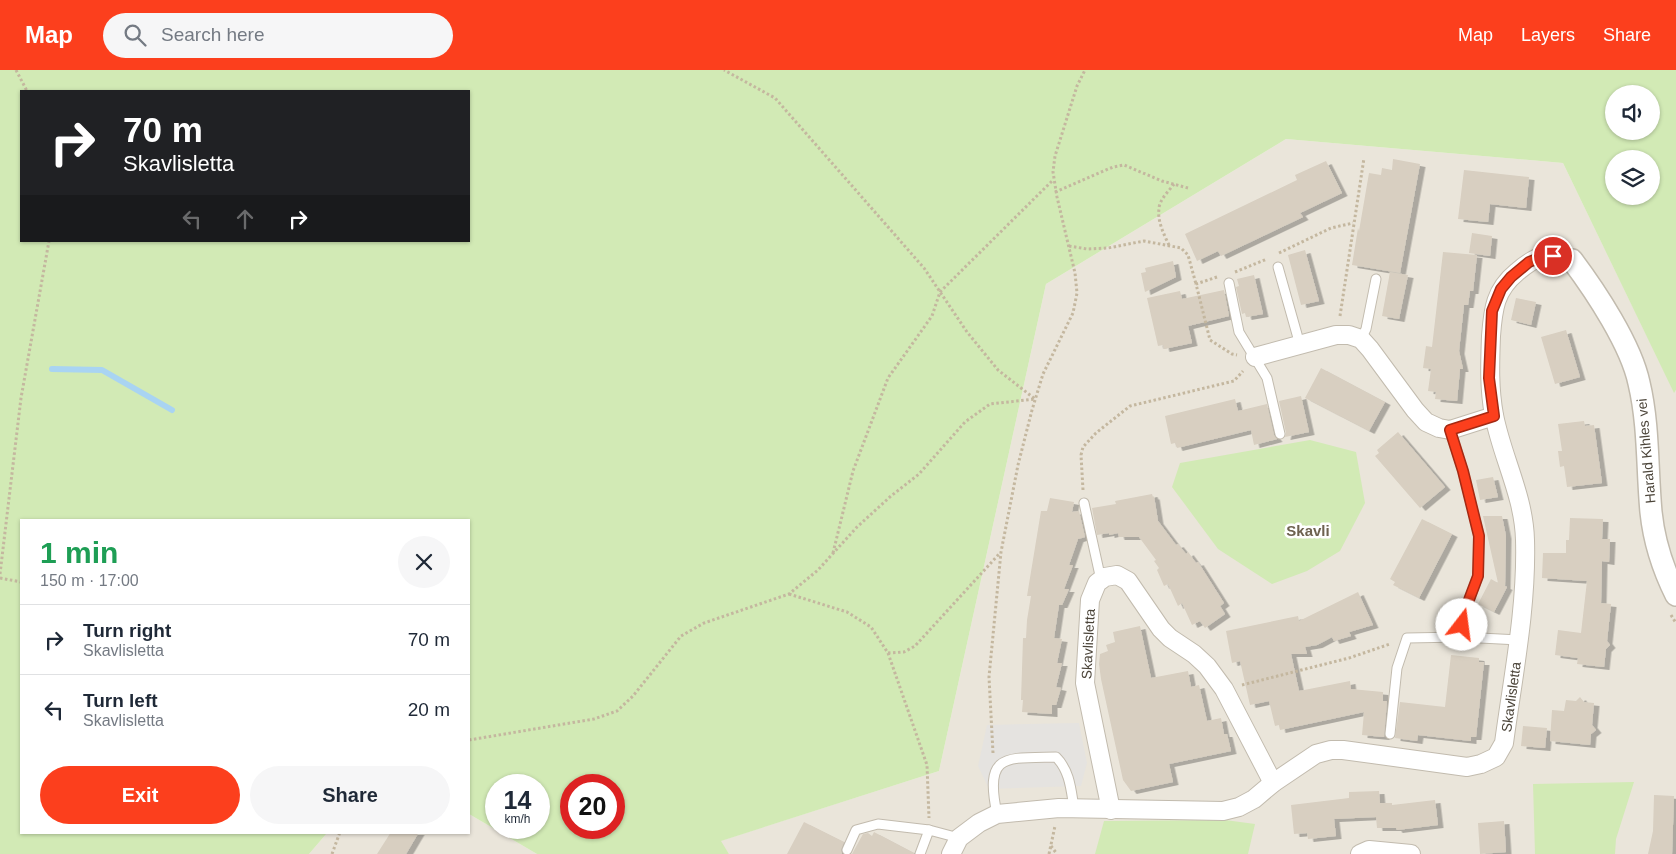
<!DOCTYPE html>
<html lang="en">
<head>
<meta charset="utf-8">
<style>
	:root { --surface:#fff; --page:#f6f6f7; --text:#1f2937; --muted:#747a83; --line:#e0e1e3; --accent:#fc3f1d }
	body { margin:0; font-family:Arial,sans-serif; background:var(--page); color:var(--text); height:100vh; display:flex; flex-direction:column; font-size:19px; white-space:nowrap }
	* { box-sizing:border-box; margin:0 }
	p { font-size:16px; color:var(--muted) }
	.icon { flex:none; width:28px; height:28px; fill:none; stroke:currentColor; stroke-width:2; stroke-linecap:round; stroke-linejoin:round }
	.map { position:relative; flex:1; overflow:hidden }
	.sheet { position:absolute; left:20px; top:449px; width:450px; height:315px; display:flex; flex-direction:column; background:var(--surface); border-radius:0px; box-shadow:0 1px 4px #0004 }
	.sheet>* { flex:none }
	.banner { position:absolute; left:20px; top:20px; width:450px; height:152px; border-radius:0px; box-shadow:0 1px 4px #0004; background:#202124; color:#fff; overflow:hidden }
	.tools { position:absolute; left:1605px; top:15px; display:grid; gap:10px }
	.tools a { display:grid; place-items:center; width:55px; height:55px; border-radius:50%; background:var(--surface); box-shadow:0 1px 4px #0004; font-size:25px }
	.speed { position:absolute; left:485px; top:704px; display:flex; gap:10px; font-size:25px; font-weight:700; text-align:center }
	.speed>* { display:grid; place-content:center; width:65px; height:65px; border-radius:50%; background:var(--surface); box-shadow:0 1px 4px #0004; line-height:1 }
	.speed small { font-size:12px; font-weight:400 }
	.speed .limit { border:8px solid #d22; background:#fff; color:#111 }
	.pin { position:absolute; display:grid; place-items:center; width:42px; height:42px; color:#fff; margin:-21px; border:2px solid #fff; border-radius:50%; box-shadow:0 1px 5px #0007 }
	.me { position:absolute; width:55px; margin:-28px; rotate:15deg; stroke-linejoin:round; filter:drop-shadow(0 0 4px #0008) }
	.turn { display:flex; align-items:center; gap:18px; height:105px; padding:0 20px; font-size:22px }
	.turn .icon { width:65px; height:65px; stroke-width:2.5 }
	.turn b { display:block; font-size:35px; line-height:42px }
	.lanes { display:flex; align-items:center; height:48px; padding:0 20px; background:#0003; justify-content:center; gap:25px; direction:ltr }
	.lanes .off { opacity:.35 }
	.round { display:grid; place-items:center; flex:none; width:52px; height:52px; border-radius:26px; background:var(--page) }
	.head { display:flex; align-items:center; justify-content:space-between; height:85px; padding:0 20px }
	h1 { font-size:30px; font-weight:800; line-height:38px; color:#1e9e55 }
	.button { display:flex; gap:10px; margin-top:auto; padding:10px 20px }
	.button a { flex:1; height:58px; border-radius:30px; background:var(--accent); color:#fff; font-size:20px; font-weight:800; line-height:58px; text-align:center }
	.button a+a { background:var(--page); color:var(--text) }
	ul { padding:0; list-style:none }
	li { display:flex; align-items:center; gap:15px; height:70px; padding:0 20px; border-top:1px solid var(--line) }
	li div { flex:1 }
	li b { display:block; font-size:19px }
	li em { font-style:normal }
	header { display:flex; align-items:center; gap:30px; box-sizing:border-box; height:70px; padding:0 25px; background:var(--accent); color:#fff }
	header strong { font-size:24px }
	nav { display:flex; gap:28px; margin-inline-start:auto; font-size:18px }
	.search { width:350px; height:45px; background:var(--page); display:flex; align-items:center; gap:12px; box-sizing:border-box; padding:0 18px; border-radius:28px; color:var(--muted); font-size:19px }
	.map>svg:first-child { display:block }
</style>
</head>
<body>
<header>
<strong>Map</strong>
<div class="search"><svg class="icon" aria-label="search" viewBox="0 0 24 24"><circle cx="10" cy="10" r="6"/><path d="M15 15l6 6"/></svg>Search here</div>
<nav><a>Map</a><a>Layers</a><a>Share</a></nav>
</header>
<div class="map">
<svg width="1676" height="784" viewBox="0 0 1676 784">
	<defs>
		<filter id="shadow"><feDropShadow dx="5.5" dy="3" stdDeviation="0" flood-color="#0004"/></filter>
	</defs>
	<rect width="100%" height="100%" fill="#f6f3ec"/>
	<!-- residential -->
	<g fill="#eae5da">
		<polygon points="1286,69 1563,93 1674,322 1676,320 1676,784 729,784 720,771 939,701 1046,214"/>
		<polygon points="469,744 537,784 309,784 327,763 469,762"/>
	</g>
	<!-- green -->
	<g fill="#d2eab5" fill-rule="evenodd">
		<path d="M 0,0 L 1676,0 L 1676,320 L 1674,323 L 1563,93 L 1286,69 L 1046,214 L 939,701 L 721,771 L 729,784 L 537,784 L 469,744 L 469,450 L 21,450 L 21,762 L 327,763 L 309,784 L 0,784 ZM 21,21 L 469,21 L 469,171 L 21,171 ZM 1614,24 L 1651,24 L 1651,61 L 1614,61 ZM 1614,89 L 1651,89 L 1651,126 L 1614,126 ZM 496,715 L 539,715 L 539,758 L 496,758 ZM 571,715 L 614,715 L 614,758 L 571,758 Z"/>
		<polygon points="1310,370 1356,382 1365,433 1340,481 1307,501 1272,514 1218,479 1172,417 1180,393"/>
		<polygon points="1634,712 1616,769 1615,784 1535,784 1533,714"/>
		<polygon points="1225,750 1255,754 1248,784 1095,784 1104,751"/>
	</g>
	<!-- parking -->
	<polygon fill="#e5e3e0" points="1079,653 1087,693 1081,716 989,719 978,696 987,655"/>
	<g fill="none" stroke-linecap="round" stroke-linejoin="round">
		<!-- stream -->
		<polyline stroke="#a9d4f2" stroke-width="6" points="52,299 102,300 172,340"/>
	</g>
	<!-- building -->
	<g fill="#d8cfc1" filter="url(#shadow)">
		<polygon points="1393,89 1420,94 1400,203 1352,195 1358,158 1359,161 1369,103 1381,105 1382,98 1392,100"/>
		<polygon points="1326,91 1342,123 1300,143 1303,147 1221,186 1218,181 1197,191 1185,164 1297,110 1295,105"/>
		<polygon points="1464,100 1529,107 1526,138 1490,134 1488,152 1458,149"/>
		<polygon points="1472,163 1492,166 1490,186 1469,183"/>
		<polygon points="1305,180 1319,231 1301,235 1288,185"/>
		<polygon points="1443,182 1477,185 1473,221 1470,221 1468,235 1464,235 1459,281 1463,299 1460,299 1457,331 1435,329 1436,322 1428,321 1431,299 1423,298 1426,276 1432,277"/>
		<polygon points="1173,191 1176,207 1145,222 1141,203 1146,202 1145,198"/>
		<polygon points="1390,202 1408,205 1399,249 1382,246"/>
		<polygon points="1254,205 1263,244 1246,247 1245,243 1242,244 1236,217 1239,216 1237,209"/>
		<polygon points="1224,220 1229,246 1188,256 1192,273 1164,279 1163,275 1158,276 1147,228 1180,221 1182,229"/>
		<polygon points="1516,228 1536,232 1531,255 1511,250"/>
		<polygon points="1566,260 1580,307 1555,314 1541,267"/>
		<polygon points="1321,298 1385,332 1369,361 1305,328"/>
		<polygon points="1301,326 1309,362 1285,367 1286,363 1279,331"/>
		<polygon points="1235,329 1238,341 1267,334 1274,365 1277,369 1254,375 1251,360 1177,378 1175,373 1171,374 1165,346"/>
		<polygon points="1584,351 1585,356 1594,355 1602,413 1567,417 1564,396 1560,397 1558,381 1562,381 1558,354"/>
		<polygon points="1398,362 1445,417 1420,438 1375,386 1379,383 1377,380"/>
		<polygon points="1493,407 1498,427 1480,430 1476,410"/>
		<polygon points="1152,424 1153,427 1154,426 1158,451 1176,475 1178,474 1186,484 1188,482 1196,493 1198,492 1224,533 1220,536 1225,544 1205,558 1200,551 1192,555 1182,533 1178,536 1168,514 1164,516 1157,500 1159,498 1154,491 1156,490 1139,467 1119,467 1118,463 1109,465 1109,463 1097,465 1092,438 1116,434 1115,431"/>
		<polygon points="1050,428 1074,432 1072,442 1079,441 1085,467 1078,469 1069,495 1073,495 1064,519 1069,519 1062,535 1059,535 1054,568 1062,569 1057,593 1062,593 1056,617 1061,618 1056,635 1052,635 1052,644 1022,642 1023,630 1021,630 1023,568 1026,568 1027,550 1031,526 1027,526 1041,441 1047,441"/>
		<polygon points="1483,446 1502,446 1506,466 1505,516 1507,517 1494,542 1478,534 1491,509 1498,513"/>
		<polygon points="1570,448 1603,449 1602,469 1610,469 1609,492 1602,491 1601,533 1611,534 1607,571 1610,575 1606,579 1604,597 1577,594 1578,588 1555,585 1558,560 1581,563 1587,511 1542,508 1543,483 1566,483 1566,470 1569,470"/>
		<polygon points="1422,449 1452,464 1419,528 1393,515 1395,512 1390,509"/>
		<polygon points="1358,522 1373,555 1349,562 1351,566 1334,571 1332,567 1317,575 1305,577 1307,584 1291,584 1299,621 1350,611 1351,619 1383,622 1383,631 1387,631 1384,667 1362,665 1364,642 1280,660 1279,655 1275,656 1269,631 1250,635 1240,591 1232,593 1226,561 1298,546 1299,551"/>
		<polygon points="1140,556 1151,608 1188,601 1191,617 1199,615 1207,651 1221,648 1224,664 1227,664 1231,681 1169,694 1173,712 1131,721 1123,710 1101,609 1099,594 1100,584 1108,581 1106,575 1115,572 1113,562"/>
		<polygon points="1451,585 1479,588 1479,592 1484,592 1476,667 1471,667 1471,671 1418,665 1417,671 1395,668 1400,632 1445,637"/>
		<polygon points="1580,627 1584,632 1594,633 1592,655 1596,660 1591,664 1590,675 1550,671 1552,640 1564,641 1566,630 1576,631"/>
		<polygon points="1523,656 1547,658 1545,678 1521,676"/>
		<polygon points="1379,721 1380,733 1392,733 1392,735 1435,730 1438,755 1397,760 1396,758 1377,758 1376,747 1334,749 1336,766 1308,769 1307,763 1294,764 1291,735 1349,728 1349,722"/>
		<polygon points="1654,725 1674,726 1672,784 1648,784 1653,761"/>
		<polygon points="1504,751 1506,782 1480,784 1478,753"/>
		<polygon points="804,752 844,772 841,780 842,784 787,784"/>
		<polygon points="391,762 419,762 406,784 377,784"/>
		<polygon points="874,762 914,783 914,784 852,784 863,764 868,763 872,766"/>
	</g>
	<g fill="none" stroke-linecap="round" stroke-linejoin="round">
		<!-- service casing -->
		<g stroke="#c2bbae" stroke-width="11">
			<g id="service">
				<polyline points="1278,197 1300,275"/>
				<polyline points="1229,213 1239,262 1267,308 1280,364"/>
				<polyline points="1361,269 1366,259 1376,209"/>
				<polyline points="1450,360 1463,401 1479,466 1478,506 1464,543 1461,567"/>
				<polyline points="1084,433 1101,510"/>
				<polyline points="1390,664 1397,598 1407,568 1461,567 1519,570"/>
				<path d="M 997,744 C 984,683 1005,688 1056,687 C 1070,701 1071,720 1074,738"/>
				<polyline points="847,780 856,760 878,754 929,760"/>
				<polyline points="920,784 929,760 959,768"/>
			</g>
		</g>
		<!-- minor casing -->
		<g stroke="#c2bbae" stroke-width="20">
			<g id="minor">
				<polyline points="1255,287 1336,265 1349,265 1361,269 1370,279 1415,340 1426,352 1439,358 1450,360 1494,346"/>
				<polyline points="1111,740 1085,613 1090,530 1097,513 1105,507 1117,505 1128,511 1161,559 1170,568 1194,584 1207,596 1224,619 1273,713"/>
				<path d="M 951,784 L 959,768 L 979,753 L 997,744 L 1059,738 L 1223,741 L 1239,737 L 1254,729 L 1273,713 L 1316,684 L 1331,680 L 1343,680 L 1467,697 L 1481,694 L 1496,687 L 1504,673 C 1513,606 1527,537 1525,470 C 1524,426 1502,387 1494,345 C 1489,318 1490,293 1491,266 C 1493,239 1495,220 1517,202 C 1538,184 1545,183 1572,190"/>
				<polyline points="1360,784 1369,780 1411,784"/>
			</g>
		</g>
		<!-- tertiary casing -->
		<g stroke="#c2bbae" stroke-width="24">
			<path id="tertiary" d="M 1572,190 C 1596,222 1631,275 1639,313 C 1649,355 1647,399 1651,442 C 1654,471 1663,499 1676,525"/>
		</g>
		<!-- path -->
		<g stroke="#c4b79f" stroke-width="3" stroke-dasharray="2.5 2.5" stroke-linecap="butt">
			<polyline points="16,0 27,21"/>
			<polyline points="1055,122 1113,97 1124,95 1162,111 1188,118"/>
			<path d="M 1169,175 C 1164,165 1157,150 1159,139 C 1159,130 1169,121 1174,114"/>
			<polyline points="1069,176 1087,179 1108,178 1144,171 1181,178 1188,185 1196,214"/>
			<polyline points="1279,183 1331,158 1353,153"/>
			<polyline points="1235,202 1267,189"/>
			<polyline points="1217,207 1196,214 1210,270 1232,284 1237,285"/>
			<polyline points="1340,246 1364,88"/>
			<polyline points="1083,420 1081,385 1083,377 1096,363 1130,336 1234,311 1243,301"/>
			<polyline points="833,483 853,401 888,308 932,246 940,222 1052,111"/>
			<polyline points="0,504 21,328 49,171"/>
			<polyline points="0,508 21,512"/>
			<polyline points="789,524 847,542 871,557 888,583 927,695 929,748"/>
			<polyline points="1671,545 1676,553"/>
			<polyline points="888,583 904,582 915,576 1000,483"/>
			<polyline points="1242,615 1349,588 1390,574"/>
			<polyline points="469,670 594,649 617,641 633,626 681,566 704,553 789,524 818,500 857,457 891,426 919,404 965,352 990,334 1035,329 998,300 967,262 924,198 775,28 724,0"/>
			<polyline points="993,683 989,607 1001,482 1018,395 1032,340 1043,304 1073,243 1077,223 1075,203 1057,127 1053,102 1055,86 1077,16 1085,0"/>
			<polyline points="1051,776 1057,784"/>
			<polyline points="332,784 340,762"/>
			<polyline points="1049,784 1055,756"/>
		</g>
		<!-- service -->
		<use href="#service" stroke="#fff" stroke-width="9"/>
		<!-- minor -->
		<use href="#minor" stroke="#fff" stroke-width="18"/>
		<!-- tertiary -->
		<use href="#tertiary" stroke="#fff" stroke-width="21"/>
	</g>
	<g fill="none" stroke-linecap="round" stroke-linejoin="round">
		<!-- route casing -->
		<g stroke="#a42913" stroke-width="12">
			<polyline id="route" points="1462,555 1464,543 1478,506 1479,466 1463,401 1450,360 1494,346 1489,308 1492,241 1501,219 1511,207 1529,192 1542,187 1553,186"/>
		</g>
		<!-- route -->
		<use href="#route" stroke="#fc3f1d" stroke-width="9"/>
	</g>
	<g text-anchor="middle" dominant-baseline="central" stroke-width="5" stroke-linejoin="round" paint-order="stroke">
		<!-- street labels -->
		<g font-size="14" fill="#4b4439" stroke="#fff">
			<text transform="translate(1646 381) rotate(-95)">Harald Kihles vei</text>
			<text transform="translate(1088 574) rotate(-87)">Skavlisletta</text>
			<text transform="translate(1511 627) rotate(-82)">Skavlisletta</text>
		</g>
		<!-- neighbourhood labels -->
		<g font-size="15" font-weight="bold" fill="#6e6250" stroke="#fff">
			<text x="1308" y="460">Skavli</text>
		</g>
	</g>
</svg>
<div class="tools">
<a><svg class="icon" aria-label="sound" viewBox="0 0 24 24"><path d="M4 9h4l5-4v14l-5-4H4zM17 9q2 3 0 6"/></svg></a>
<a><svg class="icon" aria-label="layers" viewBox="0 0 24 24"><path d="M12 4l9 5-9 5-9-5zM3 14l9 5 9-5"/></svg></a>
</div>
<div class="speed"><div>14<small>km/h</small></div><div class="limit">20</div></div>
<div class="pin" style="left:1553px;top:186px;background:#d93025"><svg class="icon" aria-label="arrive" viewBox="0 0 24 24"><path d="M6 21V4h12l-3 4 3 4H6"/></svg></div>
<svg class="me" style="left:1462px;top:555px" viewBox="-20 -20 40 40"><circle r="19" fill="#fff"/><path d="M0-13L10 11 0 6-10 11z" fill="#fc3f1d"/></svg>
<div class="banner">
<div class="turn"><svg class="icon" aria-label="right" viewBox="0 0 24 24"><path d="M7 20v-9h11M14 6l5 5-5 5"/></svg><div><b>70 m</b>Skavlisletta</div></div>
<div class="lanes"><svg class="icon off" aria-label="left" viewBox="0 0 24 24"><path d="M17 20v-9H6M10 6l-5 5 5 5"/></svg><svg class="icon off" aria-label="ahead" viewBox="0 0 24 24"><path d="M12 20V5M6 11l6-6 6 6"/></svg><svg class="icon" aria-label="right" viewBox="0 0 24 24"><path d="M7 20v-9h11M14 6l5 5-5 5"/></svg></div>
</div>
<section class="sheet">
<div class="head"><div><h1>1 min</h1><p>150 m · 17:00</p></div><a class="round"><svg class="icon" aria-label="close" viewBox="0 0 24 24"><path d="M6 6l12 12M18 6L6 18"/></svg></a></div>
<ul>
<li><svg class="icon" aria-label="right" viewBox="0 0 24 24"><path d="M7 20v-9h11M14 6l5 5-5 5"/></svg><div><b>Turn right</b><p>Skavlisletta</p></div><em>70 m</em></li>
<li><svg class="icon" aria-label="left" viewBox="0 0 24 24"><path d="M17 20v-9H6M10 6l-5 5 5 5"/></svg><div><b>Turn left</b><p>Skavlisletta</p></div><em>20 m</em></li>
</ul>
<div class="button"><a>Exit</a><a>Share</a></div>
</section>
</div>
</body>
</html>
